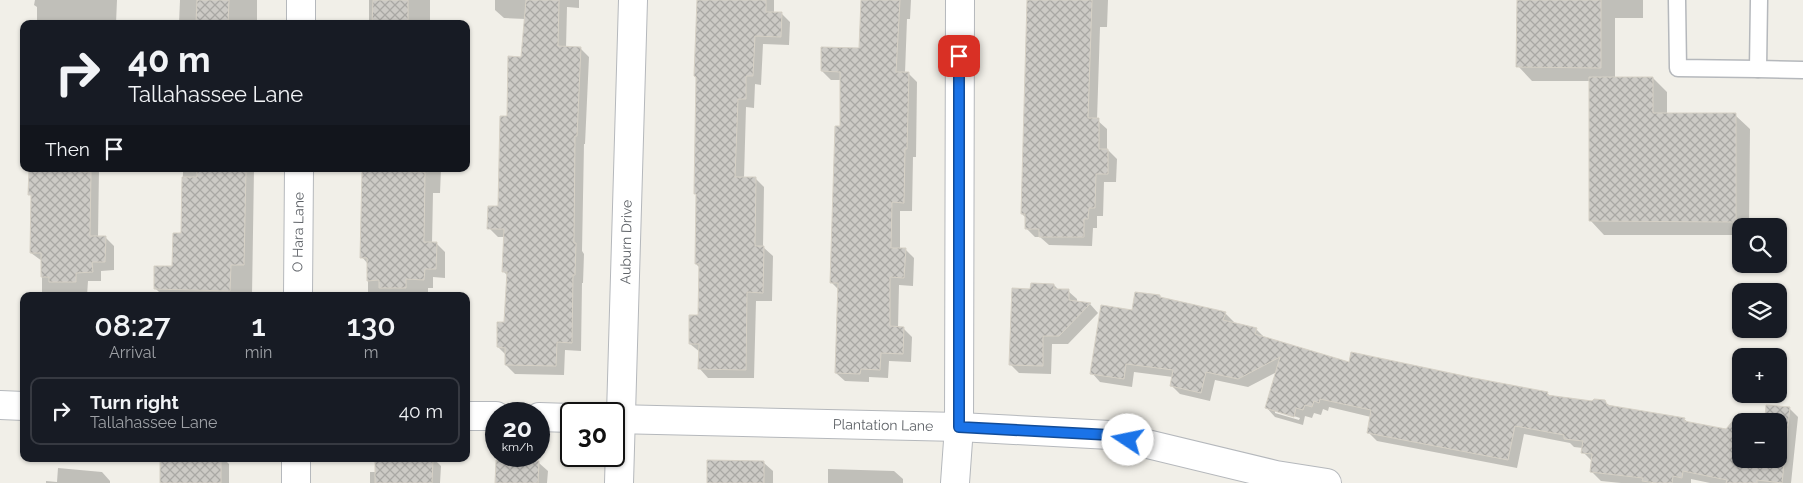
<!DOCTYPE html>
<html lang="en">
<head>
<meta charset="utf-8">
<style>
	:root { --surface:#171b24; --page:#242831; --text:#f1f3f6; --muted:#9ea1a6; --line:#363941 }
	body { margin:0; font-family:Raleway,sans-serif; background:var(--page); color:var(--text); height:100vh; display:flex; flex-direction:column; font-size:19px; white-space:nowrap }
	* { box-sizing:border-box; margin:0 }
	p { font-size:16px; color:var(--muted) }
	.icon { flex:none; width:28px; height:28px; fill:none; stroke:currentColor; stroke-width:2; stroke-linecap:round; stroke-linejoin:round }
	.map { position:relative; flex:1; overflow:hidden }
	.details { position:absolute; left:20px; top:292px; width:450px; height:170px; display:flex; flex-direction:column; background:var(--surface); border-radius:10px; box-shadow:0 1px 4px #0004 }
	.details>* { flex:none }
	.hud { position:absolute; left:20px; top:20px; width:450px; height:152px; border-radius:10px; box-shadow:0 1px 4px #0004; background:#171b24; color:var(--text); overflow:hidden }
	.controls { position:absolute; left:1732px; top:218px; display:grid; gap:10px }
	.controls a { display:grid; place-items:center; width:55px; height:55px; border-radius:10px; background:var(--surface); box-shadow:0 1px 4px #0004; font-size:25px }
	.speed { position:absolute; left:485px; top:402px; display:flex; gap:10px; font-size:25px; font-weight:700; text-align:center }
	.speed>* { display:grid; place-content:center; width:65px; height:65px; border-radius:50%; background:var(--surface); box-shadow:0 1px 4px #0004; line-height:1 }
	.speed small { font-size:12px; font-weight:400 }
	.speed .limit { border:2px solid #111; border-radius:8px; background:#fff; color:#111 }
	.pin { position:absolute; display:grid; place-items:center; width:42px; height:42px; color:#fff; margin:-21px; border-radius:10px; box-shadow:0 2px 8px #0006 }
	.me { position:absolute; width:55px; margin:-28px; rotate:281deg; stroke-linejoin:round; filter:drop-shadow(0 0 4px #0008) }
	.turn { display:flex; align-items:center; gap:18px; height:105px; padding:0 25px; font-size:22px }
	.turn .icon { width:65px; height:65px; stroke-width:2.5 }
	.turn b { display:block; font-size:35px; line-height:42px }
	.then { display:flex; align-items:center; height:48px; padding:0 25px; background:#0003; gap:10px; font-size:19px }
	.eta { display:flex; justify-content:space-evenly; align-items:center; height:85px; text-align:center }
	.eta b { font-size:30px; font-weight:600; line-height:35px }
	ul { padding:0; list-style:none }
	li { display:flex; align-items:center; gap:15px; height:68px; margin:0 10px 8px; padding:0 15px; border:2px solid var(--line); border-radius:10px }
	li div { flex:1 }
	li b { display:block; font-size:19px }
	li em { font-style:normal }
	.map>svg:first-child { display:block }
</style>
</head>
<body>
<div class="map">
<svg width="1803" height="483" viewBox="0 0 1803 483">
	<defs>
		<pattern id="building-cross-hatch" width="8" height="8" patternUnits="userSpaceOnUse" patternTransform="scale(1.25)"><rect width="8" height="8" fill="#cccac5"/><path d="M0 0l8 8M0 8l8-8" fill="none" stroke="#a9a8a4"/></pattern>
	</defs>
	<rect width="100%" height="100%" fill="#f1efe8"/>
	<!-- shadow -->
	<g fill="#0003" fill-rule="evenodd">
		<polygon points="35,0 117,0 116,24 37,24 37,7 34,5"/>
		<polygon points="180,0 257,0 257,24 179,24"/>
		<rect x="369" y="0" width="61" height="24"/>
		<polygon points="495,0 579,0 579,8 567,7 566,48 580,48 589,57 585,144 584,144 582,251 584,254 583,283 582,283 581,351 565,350 564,375 515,374 506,365 506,355 498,347 505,323 508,276 503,271 505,237 498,237 489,228 500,207 508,118 522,58 525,19 504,18 495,10"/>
		<polygon points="697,0 774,0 774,13 781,13 790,22 789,45 763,44 761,85 755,84 754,108 746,107 744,178 755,178 764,187 763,247 773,256 772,301 756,301 754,378 708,378 700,369 700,352 690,344 700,317 700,268 696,264 697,196 695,193"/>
		<polygon points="862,0 911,0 910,19 907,19 905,73 908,73 917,82 916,157 913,157 912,211 900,211 900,249 905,249 914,258 913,286 899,285 898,328 903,328 912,337 911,362 889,361 888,378 869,377 869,382 845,381 836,373 839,290 832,283 841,127 842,80 831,80 822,71 861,49"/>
		<polygon points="1028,0 1108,0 1107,27 1100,27 1097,120 1107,129 1107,149 1117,159 1116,182 1104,182 1103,216 1097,216 1097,228 1093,228 1092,246 1049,245 1040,237 1035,237 1026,228 1026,218 1022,214"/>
		<polygon points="1518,0 1643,0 1643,18 1615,18 1615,78 1653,78 1667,92 1667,115 1735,115 1750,129 1749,226 1741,226 1741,235 1604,235 1590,220 1590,81 1532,81 1518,66"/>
		<polygon points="30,169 99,169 98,237 105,237 114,246 114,270 101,271 101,281 88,281 87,296 42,296 42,261 31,253 32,197 30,194"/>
		<polygon points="183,169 254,169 252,296 163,296 155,288 173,267 182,235"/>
		<polygon points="374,169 441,169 440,193 433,193 432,243 436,243 445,252 445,278 433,277 433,288 428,288 428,296 368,296 368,264 362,257"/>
		<polygon points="1054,285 1059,290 1068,291 1077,299 1077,302 1090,304 1098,313 1068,344 1052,344 1051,374 1019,373 1011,365 1032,291"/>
		<path d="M 1160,296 L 1161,298 L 1225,313 L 1234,322 L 1233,323 L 1256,329 L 1265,338 L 1350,364 L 1474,379 L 1547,393 L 1551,397 L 1593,402 L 1604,401 L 1610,406 L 1684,419 L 1689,423 L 1727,430 L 1738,417 L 1766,419 L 1790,409 L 1798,417 L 1791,483 L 1710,483 L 1691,479 L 1691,483 L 1621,483 L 1601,481 L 1592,472 L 1592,461 L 1583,452 L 1583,448 L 1574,447 L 1570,443 L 1524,434 L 1517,468 L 1377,441 L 1368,432 L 1371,417 L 1329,407 L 1328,411 L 1323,409 L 1321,415 L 1314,413 L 1312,418 L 1305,416 L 1303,425 L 1275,417 L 1267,408 L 1277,372 L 1248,387 L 1215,380 L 1210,401 L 1180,394 L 1171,385 L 1173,377 L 1134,372 L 1132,387 L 1100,382 L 1092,373 L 1133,311 ZM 1275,410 L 1300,418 L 1299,420 L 1275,413 ZM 1741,421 L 1779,421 L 1779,459 L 1741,459 Z"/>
		<polygon points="162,459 224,459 229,464 229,483 161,483"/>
		<polygon points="376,459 434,459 441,466 440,483 370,483 370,472 376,472"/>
		<polygon points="539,463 548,471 547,483 496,483"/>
		<polygon points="764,463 773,471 773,483 708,483"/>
		<polygon points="58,468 102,472 110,481 110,483 46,483 46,481 57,482"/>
		<polygon points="828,469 894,471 903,479 903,483 828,483"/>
	</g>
	<!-- building -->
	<g fill="url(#building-cross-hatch)" stroke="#d6d1c6" fill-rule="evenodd">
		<polygon points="197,0 229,0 228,24 196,23"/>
		<polygon points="373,0 408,0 408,24 372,24"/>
		<polygon points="526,0 559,0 558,46 581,47 577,136 575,136 574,243 576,243 575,275 573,275 572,343 557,342 556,366 505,365 505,348 497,347 497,322 504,322 507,272 502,272 504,229 487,229 488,206 498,206 500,116 507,116 508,56 521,57"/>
		<polygon points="697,0 766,0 766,12 782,12 781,37 755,36 753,76 746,76 746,99 738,99 735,177 756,177 755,246 764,246 763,293 747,292 746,370 698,369 699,344 689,344 689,315 698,315 699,264 695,264 696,194 694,194 696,77 694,76"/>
		<polygon points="861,0 900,0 896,72 909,72 907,149 905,149 904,203 892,202 891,248 906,248 904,278 890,277 890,326 904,327 903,354 881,353 880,370 861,369 860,374 835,373 838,283 830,283 835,126 840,126 840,72 821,71 821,47 859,48"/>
		<polygon points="1027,0 1092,0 1088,118 1099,118 1099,149 1108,149 1108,174 1096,174 1095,208 1089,208 1088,219 1084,219 1084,237 1039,237 1039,229 1025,229 1025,214 1021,214"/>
		<polygon points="1517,0 1601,0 1601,68 1516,67"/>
		<polygon points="1589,77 1653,77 1653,113 1736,113 1736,222 1589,221"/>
		<polygon points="29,169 62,169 62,171 91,172 90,236 106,236 105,262 92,262 93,272 76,273 76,282 49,282 49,277 41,277 41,253 30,253 31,195 28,195"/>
		<polygon points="197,169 246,170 244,265 231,265 230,291 154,289 154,266 172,266 173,233 181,233 182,177 197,177"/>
		<polygon points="362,171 425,172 424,242 437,242 436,269 425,269 424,280 406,279 406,288 379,288 379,280 367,281 367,258 360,258"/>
		<polygon points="1031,283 1054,284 1054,289 1069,289 1069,300 1091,303 1059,336 1043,336 1043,366 1009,365 1012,288 1030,289"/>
		<path d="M 1135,292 L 1160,295 L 1160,297 L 1226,312 L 1223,320 L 1257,328 L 1255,334 L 1349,362 L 1351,352 L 1474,378 L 1548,392 L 1547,395 L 1592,401 L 1594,399 L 1605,400 L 1607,405 L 1685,418 L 1684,421 L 1726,429 L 1737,416 L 1765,418 L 1766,405 L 1790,407 L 1782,483 L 1757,480 L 1757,483 L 1726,483 L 1727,480 L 1683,471 L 1682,478 L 1673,476 L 1672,483 L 1656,483 L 1642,481 L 1643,478 L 1590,472 L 1592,454 L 1581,453 L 1583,441 L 1564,439 L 1564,435 L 1515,426 L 1508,460 L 1367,433 L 1371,410 L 1320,399 L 1319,403 L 1314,401 L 1312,407 L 1305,405 L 1303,410 L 1296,408 L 1294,417 L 1265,408 L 1280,357 L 1238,379 L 1206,372 L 1201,393 L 1170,386 L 1173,370 L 1126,364 L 1124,379 L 1090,374 L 1101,305 L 1132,310 ZM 1741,421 L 1779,421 L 1779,459 L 1741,459 Z"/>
		<rect x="160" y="459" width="61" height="24"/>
		<polygon points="375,459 433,459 432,483 375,483"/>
		<polygon points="496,460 539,461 538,483 495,483"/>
		<polygon points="707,460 764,461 764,483 707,483"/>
	</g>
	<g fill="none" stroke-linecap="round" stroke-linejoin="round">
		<!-- service casing -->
		<g stroke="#b5b8bc" stroke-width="19">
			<g id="service">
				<polyline points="1677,0 1678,68 1758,69"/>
				<polyline points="1759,0 1758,69 1803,70"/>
			</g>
		</g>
		<!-- minor casing -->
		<g stroke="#b5b8bc" stroke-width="30">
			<g id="minor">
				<polyline points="301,24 301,0"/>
				<polyline points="298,296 299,169"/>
				<polyline points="0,405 24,406"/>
				<polyline points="466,416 496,416"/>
				<polyline points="539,417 571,418"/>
				<polyline points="614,419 959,427 1110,435 1276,475 1327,483"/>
				<polyline points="296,483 296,459"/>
				<polyline points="619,483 633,0"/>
				<polyline points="955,483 959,427 960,0"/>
			</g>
		</g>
		<!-- service -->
		<use href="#service" stroke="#fff" stroke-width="16"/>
		<!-- minor -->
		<use href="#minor" stroke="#fff" stroke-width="28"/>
	</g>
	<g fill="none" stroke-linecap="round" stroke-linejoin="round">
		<!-- route casing -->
		<g stroke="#114b97" stroke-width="12">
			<polyline id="route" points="959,56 959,427 1110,435 1128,440"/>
		</g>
		<!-- route -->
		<use href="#route" stroke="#1a73e8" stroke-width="9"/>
	</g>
	<g text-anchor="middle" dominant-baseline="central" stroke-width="5" stroke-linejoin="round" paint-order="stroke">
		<!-- street labels -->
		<g font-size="14" fill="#5f6368" stroke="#fff">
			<text transform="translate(298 232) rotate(-89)">O Hara Lane</text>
			<text transform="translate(626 242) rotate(-89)">Auburn Drive</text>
			<text transform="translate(883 425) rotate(1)">Plantation Lane</text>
		</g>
	</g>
</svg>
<div class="controls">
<a><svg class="icon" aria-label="search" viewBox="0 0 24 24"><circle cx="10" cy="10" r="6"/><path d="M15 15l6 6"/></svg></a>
<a><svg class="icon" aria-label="layers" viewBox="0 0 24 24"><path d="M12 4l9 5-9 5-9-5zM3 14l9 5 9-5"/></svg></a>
<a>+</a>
<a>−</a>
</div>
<div class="speed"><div>20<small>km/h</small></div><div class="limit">30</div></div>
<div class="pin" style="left:959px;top:56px;background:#d93025"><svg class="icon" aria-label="arrive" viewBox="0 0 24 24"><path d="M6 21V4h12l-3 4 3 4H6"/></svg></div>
<svg class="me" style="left:1128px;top:440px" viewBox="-20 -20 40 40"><circle r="19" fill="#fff"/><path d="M0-13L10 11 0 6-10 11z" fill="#1a73e8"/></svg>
<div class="hud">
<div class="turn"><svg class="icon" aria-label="right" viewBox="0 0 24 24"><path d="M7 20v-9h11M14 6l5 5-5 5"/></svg><div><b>40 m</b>Tallahassee Lane</div></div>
<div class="then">Then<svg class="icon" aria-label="arrive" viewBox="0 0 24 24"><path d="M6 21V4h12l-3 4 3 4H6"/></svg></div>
</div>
<section class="details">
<div class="eta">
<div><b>08:27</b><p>Arrival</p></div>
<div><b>1</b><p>min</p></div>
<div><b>130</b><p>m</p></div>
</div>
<ul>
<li><svg class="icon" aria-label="right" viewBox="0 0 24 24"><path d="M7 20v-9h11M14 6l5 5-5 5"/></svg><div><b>Turn right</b><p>Tallahassee Lane</p></div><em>40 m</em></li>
</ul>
</section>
</div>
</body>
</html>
